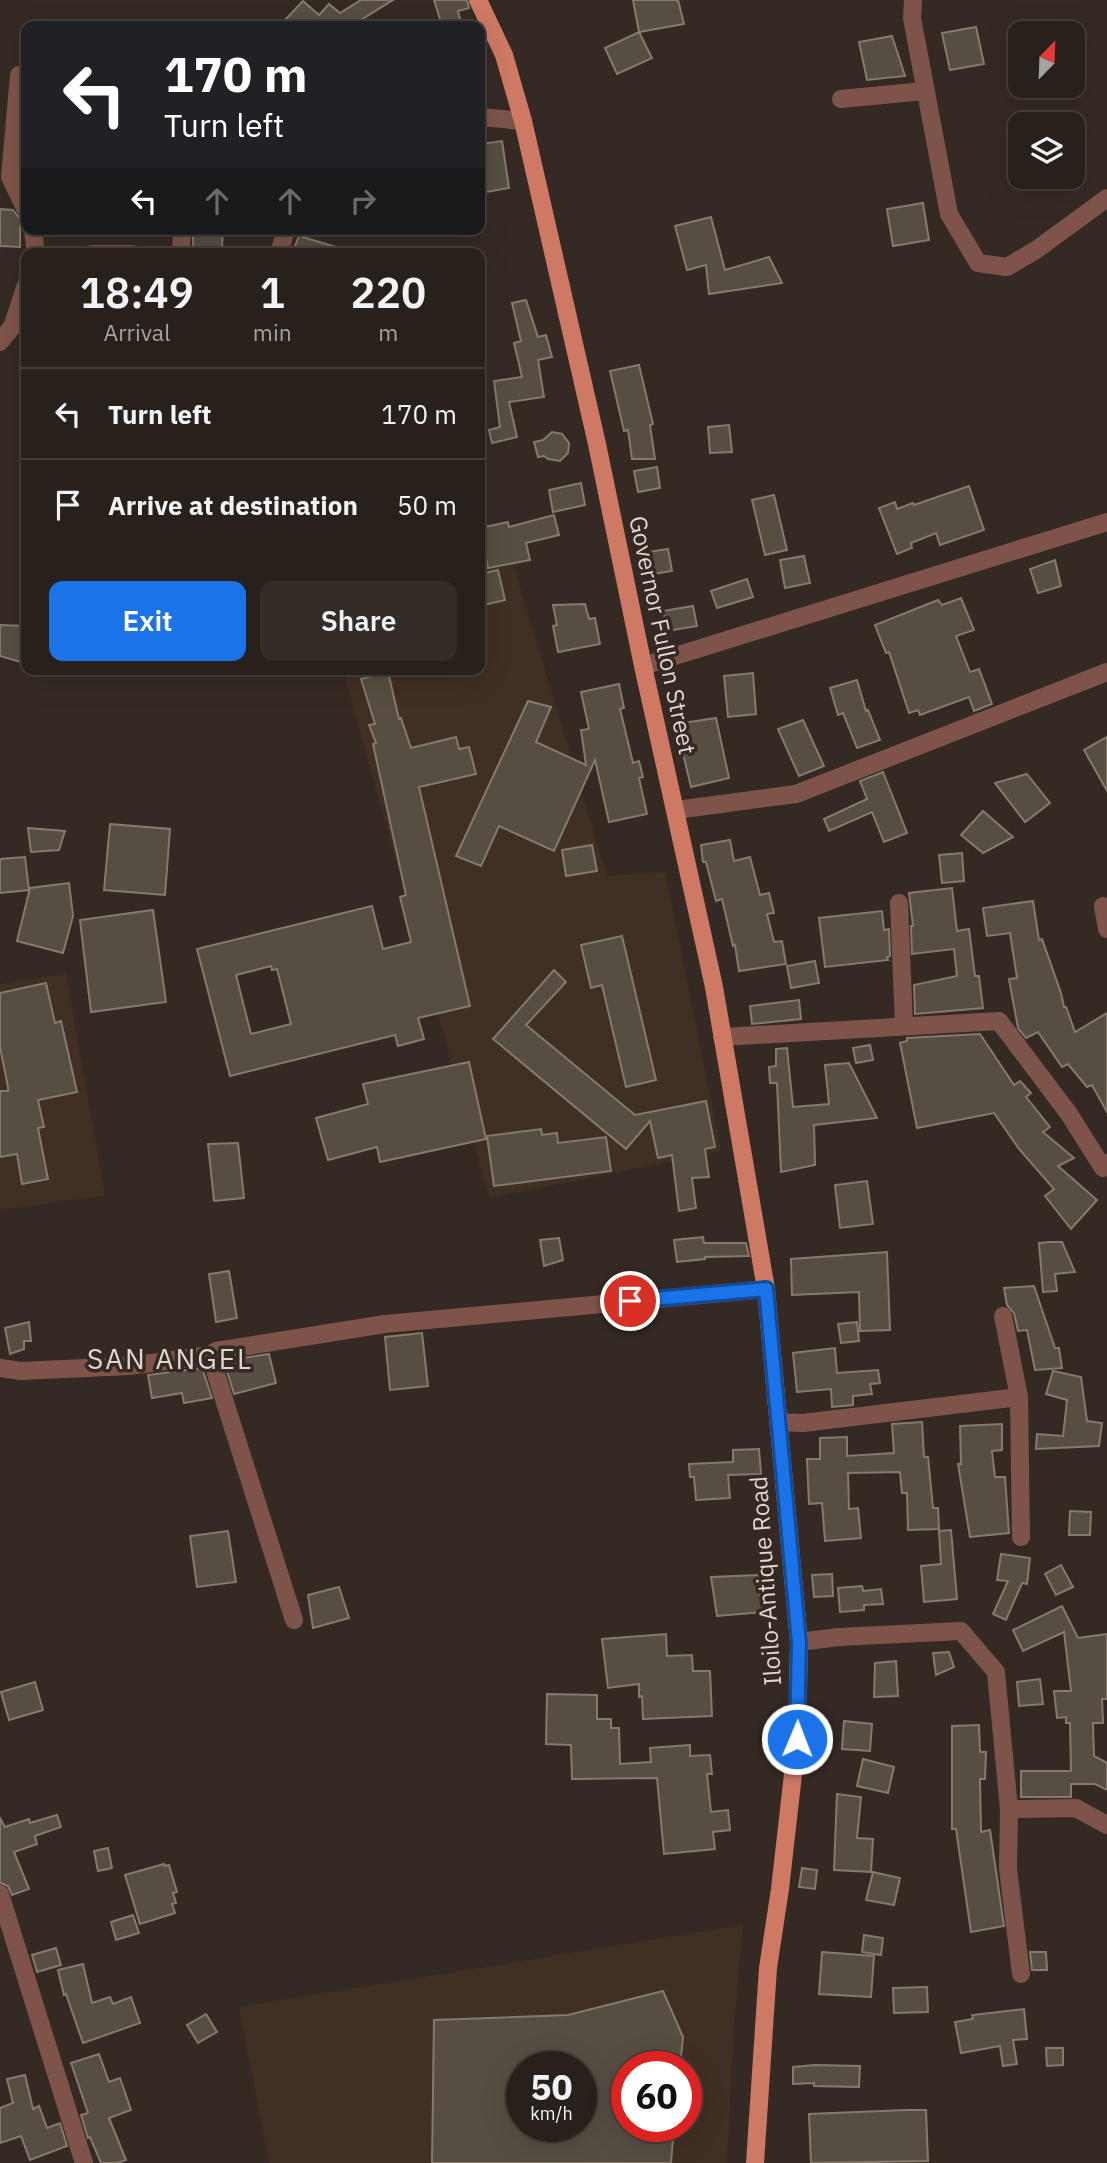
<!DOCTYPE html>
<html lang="en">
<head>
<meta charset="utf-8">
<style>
	:root { --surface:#28201a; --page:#342d27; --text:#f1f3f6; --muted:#a5a3a2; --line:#443e39; --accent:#1a73e8 }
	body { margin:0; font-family:"IBM Plex Sans",sans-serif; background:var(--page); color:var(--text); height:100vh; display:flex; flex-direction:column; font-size:26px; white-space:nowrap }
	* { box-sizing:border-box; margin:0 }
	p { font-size:23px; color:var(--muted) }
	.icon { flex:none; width:38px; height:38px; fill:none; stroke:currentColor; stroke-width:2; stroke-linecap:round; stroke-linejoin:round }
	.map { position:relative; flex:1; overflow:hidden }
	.panel { position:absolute; left:21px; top:248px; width:464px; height:427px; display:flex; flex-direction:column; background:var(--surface); border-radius:14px; box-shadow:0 7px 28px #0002,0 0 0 2px var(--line) }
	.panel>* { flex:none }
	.hud { position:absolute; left:21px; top:21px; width:464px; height:214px; border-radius:14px; box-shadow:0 7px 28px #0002,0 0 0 2px var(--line); background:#202124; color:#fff; overflow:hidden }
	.needle { width:46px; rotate:23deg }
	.tools { position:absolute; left:1008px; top:21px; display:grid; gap:14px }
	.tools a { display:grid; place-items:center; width:77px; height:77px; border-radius:14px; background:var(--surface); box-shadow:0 7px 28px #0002,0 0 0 2px var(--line); font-size:35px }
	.speed { position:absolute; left:506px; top:2051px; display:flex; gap:14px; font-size:35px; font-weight:700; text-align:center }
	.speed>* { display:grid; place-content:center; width:91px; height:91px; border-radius:50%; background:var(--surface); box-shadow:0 7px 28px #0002,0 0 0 2px var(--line); line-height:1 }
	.speed small { font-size:18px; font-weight:400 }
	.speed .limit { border:10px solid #d22; background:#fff; color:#111 }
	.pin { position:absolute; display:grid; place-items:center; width:60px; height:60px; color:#fff; margin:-30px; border:4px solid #fff; border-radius:50%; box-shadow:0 2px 7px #0007 }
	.me { position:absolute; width:77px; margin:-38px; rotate:1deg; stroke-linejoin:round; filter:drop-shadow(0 0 5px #0008) }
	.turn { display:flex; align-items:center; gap:24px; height:147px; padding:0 28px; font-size:32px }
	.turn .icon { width:91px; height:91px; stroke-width:2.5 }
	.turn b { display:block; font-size:49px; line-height:60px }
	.lanes { display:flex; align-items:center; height:66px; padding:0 28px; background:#0003; justify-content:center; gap:35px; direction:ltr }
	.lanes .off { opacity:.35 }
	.eta { display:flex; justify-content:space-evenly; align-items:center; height:119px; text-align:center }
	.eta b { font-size:42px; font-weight:600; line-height:49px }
	.primary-button { display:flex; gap:14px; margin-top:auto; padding:14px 28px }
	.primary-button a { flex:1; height:80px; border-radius:14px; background:var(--accent); color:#fff; font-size:28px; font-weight:600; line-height:80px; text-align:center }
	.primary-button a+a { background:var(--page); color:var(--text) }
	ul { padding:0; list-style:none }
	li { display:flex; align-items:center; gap:21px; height:91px; padding:0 28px; border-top:2px solid var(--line) }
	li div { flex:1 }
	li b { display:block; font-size:26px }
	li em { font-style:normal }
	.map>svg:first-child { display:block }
</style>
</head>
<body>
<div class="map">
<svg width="1107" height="2163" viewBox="0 0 1107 2163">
	<rect width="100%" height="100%" fill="#352a23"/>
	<!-- built -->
	<g fill="#402f23" fill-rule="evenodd">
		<polygon points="512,561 607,876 665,872 721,1151 489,1198 343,670 480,670 480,563"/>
		<polygon points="66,974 105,1195 0,1210 0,984"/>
		<path d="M 743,1925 L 734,2025 L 727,2163 L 269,2163 L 239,2007 ZM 522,2067 L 581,2067 L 581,2126 L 522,2126 ZM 626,2067 L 686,2067 L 686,2126 L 626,2126 Z"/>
	</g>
	<!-- building -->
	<g fill="#564e42" stroke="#847a6e" stroke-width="2" fill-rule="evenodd">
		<polygon points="361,0 393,0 353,25 355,26 292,26 285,20 303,1 319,15 329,4 340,13"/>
		<polygon points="434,0 467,0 469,8 458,11 461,23 442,26"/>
		<polygon points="633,0 678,0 684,24 639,32"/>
		<polygon points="976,27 984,64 950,70 942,33"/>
		<polygon points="639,32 652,58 617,74 605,48"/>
		<polygon points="892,36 905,76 867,80 859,42"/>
		<polygon points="502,141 509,188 480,193 480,144"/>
		<polygon points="923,203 929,240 893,246 887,209"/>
		<polygon points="0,209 13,210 20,219 20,247 0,246"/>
		<polygon points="711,217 725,270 769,257 782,283 709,294 706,265 687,270 675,226"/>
		<polygon points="193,229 223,229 222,247 193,249"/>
		<polygon points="299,236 346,250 345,254 292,254"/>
		<polygon points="526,300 538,337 546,335 552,357 538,360 544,397 509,402 517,437 492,443 489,430 500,427 494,381 522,377 514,343 521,341 512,303"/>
		<polygon points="639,365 653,424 650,425 655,459 632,459 628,430 624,431 610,371"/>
		<polygon points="729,425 732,452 710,453 708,427"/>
		<polygon points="552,432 562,434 569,443 568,453 560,461 548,459 544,456 538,457 534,442 543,440"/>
		<polygon points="657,467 660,488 638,492 634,471"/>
		<polygon points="581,483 585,505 553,512 549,490"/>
		<polygon points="969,486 984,530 940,545 936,533 911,543 912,548 897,554 879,508 895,502 897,509 913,503 914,505"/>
		<polygon points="774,495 787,550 765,555 752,500"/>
		<polygon points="554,515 559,535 526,543 530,560 488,568 480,528 508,522 509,527"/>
		<polygon points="668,549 672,571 652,574 648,552"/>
		<polygon points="804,556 810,583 785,588 780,560"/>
		<polygon points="1055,560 1061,586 1038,593 1030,569"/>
		<polygon points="498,570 505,600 480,606 480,574"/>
		<polygon points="747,579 753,597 717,608 711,591"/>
		<polygon points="961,598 974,630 956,636 970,672 979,669 992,704 974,711 969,697 920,715 918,710 909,713 889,652 886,653 875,625 938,600 942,605"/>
		<polygon points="585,604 589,619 595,618 600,644 558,652 553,626 557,625 553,605"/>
		<polygon points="693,606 697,626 667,631 663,611"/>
		<polygon points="0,625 26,626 24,663 0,656"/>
		<path d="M 388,672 L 399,719 L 401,718 L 411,748 L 456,737 L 459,749 L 469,747 L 476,774 L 419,787 L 470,1006 L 418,1018 L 424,1039 L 398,1046 L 395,1035 L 230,1076 L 197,949 L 372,906 L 383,949 L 411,942 L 400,897 L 406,895 L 373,744 L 376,743 L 369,725 L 375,724 L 361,679 ZM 271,966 L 272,970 L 277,969 L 291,1024 L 251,1034 L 236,975 Z"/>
		<polygon points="753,673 756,714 728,717 724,676"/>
		<polygon points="857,680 866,711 868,710 880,740 857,748 843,713 838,715 830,688"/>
		<polygon points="619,684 624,708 620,709 633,763 639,761 643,777 639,778 647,814 609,822 595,760 554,851 499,826 481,866 456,856 528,701 551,707 536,742 586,765 581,730 589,729 581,692"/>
		<polygon points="716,718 729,778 691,787 676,724"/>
		<polygon points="803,720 824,766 799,776 778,729"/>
		<polygon points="1107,737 1107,791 1084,750"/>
		<polygon points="883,772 907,833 884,842 872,812 829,831 824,819 867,799 860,781"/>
		<polygon points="1027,774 1050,803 1025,822 995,783"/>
		<polygon points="983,811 1013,837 983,853 961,835"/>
		<polygon points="110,824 170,829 165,895 104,890"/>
		<polygon points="28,828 65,831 59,850 31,852"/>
		<polygon points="730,840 734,861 750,857 760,895 769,893 774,913 767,914 774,942 782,941 786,964 739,971 735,945 733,946 722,899 716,901 706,862 703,862 701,845"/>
		<polygon points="592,845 597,871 566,876 562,850"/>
		<polygon points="962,853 964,881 942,883 939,855"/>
		<polygon points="25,857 29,890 0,893 0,859"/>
		<polygon points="69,883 73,916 63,953 17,941 30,888"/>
		<polygon points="952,888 957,931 969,929 975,976 979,976 983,1008 915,1014 914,985 957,976 954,949 912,954 911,926 913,926 909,893"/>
		<polygon points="1033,901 1039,940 1042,939 1061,993 1064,1007 1066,1007 1075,1032 1107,1013 1107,1112 1092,1085 1087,1087 1068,1064 1062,1067 1038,1032 1026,1038 1018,1028 1009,979 1017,978 1010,933 987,936 983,908"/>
		<polygon points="153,910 166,1002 91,1012 80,920"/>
		<polygon points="882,911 884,930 889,929 890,956 887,957 888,960 825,967 819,918"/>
		<polygon points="622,936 656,1080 626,1087 602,985 591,988 581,945"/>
		<polygon points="815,961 819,983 791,988 787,966"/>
		<polygon points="554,970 566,982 526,1025 635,1115 706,1101 715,1147 705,1149 709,1177 692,1178 696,1208 679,1211 672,1155 658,1158 650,1121 626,1149 493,1039"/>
		<polygon points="46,983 55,1023 61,1021 77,1092 38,1100 44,1127 38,1128 48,1179 22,1184 17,1154 0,1157 0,1091 8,1091 8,1087 0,1047 0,993"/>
		<polygon points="799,1000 801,1019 752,1024 750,1006"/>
		<polygon points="980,1034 1014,1085 1020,1081 1031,1093 1026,1097 1050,1127 1043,1132 1074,1158 1058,1166 1097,1200 1071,1229 1045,1196 1054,1189 1019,1149 994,1113 917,1128 900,1043 907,1041 907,1038"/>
		<polygon points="870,1045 873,1060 856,1063 853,1048"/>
		<polygon points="787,1048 793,1107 829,1104 825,1065 849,1063 877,1118 814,1125 815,1165 781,1172 777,1083 770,1083 769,1067 776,1066 776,1049"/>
		<polygon points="469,1062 486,1139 380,1162 377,1147 328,1160 316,1118 368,1104 363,1084"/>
		<polygon points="541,1129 542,1135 557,1133 558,1143 606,1137 611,1171 494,1186 487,1136"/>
		<polygon points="238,1143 244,1198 214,1201 208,1144"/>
		<polygon points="867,1181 873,1224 840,1228 835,1185"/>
		<polygon points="703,1237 704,1243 746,1243 749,1256 705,1257 705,1259 677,1262 674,1240"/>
		<polygon points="559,1238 563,1260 544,1266 540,1240"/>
		<polygon points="1050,1242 1062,1242 1075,1272 1055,1274 1057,1291 1043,1292 1039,1243"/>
		<polygon points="887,1252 890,1330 860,1331 859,1292 792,1295 791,1259"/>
		<polygon points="229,1271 237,1318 216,1322 209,1274"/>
		<polygon points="1034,1286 1055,1348 1059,1348 1062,1368 1035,1370 1027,1330 1018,1331 1014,1313 1007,1305 1004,1288"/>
		<polygon points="29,1322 31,1341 24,1341 24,1349 10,1354 5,1328"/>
		<polygon points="857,1322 859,1341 841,1343 838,1324"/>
		<polygon points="422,1333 428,1386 390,1390 385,1337"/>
		<polygon points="835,1348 837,1373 878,1370 880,1383 870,1384 872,1394 853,1396 853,1405 832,1407 831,1389 797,1392 793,1353"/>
		<polygon points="269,1354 276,1383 234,1394 224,1361"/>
		<polygon points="202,1368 212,1398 184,1403 182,1393 152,1398 148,1375"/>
		<polygon points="1053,1371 1081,1377 1087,1421 1102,1423 1099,1446 1036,1449 1037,1434 1063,1436 1067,1400 1046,1394"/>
		<polygon points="922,1422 924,1457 928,1457 933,1508 938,1508 939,1529 908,1530 907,1493 902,1493 900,1472 848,1473 849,1509 858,1508 861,1538 825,1541 822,1503 809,1504 807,1459 820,1459 820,1438 847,1437 847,1456 894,1453 892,1424"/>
		<polygon points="1002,1424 1002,1450 992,1451 995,1477 1005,1477 1009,1533 970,1537 958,1464 961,1464 960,1426"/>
		<polygon points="759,1449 761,1474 728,1475 730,1498 696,1500 694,1477 690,1477 689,1464 733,1462 733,1450"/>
		<polygon points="1070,1511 1091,1512 1090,1535 1069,1535"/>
		<polygon points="951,1530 957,1599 924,1602 921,1566 941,1564 939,1531"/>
		<polygon points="228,1531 236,1582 197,1587 190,1536"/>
		<polygon points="1001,1554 1030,1558 1027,1584 1022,1583 1006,1620 993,1614 1008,1581 997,1580"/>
		<polygon points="1061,1565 1073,1587 1056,1595 1045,1574"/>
		<polygon points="832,1574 833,1596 814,1597 812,1575"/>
		<polygon points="759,1575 760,1595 764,1595 765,1612 717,1616 711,1577"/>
		<polygon points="862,1586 863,1591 881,1589 883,1604 864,1605 864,1610 840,1612 838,1588"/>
		<polygon points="339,1587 349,1618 313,1628 308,1595"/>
		<polygon points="1062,1606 1078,1638 1107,1634 1107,1699 1102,1699 1103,1723 1093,1723 1094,1756 1107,1763 1107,1790 1095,1784 1071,1784 1071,1797 1021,1797 1021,1771 1071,1771 1070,1723 1066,1723 1066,1717 1057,1718 1054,1691 1071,1691 1064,1632 1023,1651 1013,1630"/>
		<polygon points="666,1634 667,1656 692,1655 693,1671 710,1671 712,1716 643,1719 642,1696 639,1697 639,1684 608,1688 602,1639"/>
		<polygon points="949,1652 954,1667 936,1675 933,1653"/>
		<polygon points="896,1661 898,1696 874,1697 875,1663"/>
		<polygon points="1040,1679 1043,1704 1019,1706 1017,1682"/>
		<polygon points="35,1682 43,1710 9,1720 1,1692"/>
		<polygon points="547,1694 597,1695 597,1719 611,1719 611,1728 619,1728 620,1764 651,1762 650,1748 690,1745 690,1756 710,1755 712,1774 707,1774 711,1812 728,1810 730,1830 713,1832 715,1849 664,1854 657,1778 572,1779 571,1745 546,1744"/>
		<polygon points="844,1721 872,1724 870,1751 842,1749"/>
		<polygon points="979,1725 980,1752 986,1752 985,1779 980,1779 981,1832 990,1830 1004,1926 971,1932 956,1829 952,1829 952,1726"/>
		<polygon points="863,1759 894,1767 888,1793 857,1786"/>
		<polygon points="837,1794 861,1797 857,1838 873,1839 871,1872 834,1870"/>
		<polygon points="57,1815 61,1827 35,1836 37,1844 14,1852 29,1889 12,1895 8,1886 0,1883 0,1818 5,1827 29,1819 30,1823"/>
		<polygon points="108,1848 112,1868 98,1871 94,1851"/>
		<polygon points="164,1864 165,1866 169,1865 177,1892 173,1893 176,1903 172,1904 175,1913 140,1924 125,1875"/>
		<polygon points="802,1868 817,1870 815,1889 799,1887"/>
		<polygon points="873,1872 900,1878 894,1905 866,1900"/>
		<polygon points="133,1915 139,1933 116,1940 111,1922"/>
		<polygon points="864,1935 883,1938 881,1955 862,1952"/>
		<polygon points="56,1948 61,1965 37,1972 32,1955"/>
		<polygon points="822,1952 874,1956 871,1997 819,1994"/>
		<polygon points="1030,1952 1046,1952 1047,1970 1032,1970"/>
		<polygon points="83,1964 92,2003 110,1997 113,2004 131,1997 140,2023 83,2043 66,1994 64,1995 58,1970"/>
		<polygon points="927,1987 928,2012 894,2013 893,1988"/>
		<path d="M 663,1991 L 683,2037 L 680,2067 L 626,2067 L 626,2126 L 674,2126 L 671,2163 L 432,2163 L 434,2020 L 568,2015 ZM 522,2067 L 581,2067 L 581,2126 L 522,2126 Z"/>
		<polygon points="1024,2009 1027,2039 1013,2040 1017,2064 1003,2066 1000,2046 961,2053 955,2022 973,2019 972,2015"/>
		<polygon points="206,2014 217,2032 198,2043 187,2025"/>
		<polygon points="1046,2048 1063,2048 1063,2065 1047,2066"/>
		<polygon points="99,2054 109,2082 120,2078 131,2110 109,2118 126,2160 117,2163 101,2163 90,2137 88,2138 81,2115 88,2113 71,2063"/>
		<polygon points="815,2065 860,2066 859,2087 814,2086 814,2083 793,2084 793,2067"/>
		<polygon points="25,2075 33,2109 39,2106 47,2128 60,2123 67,2146 30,2160 21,2136 0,2143 0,2108 13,2103 7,2079"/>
		<polygon points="907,2110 926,2110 928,2161 811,2163 809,2114"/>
	</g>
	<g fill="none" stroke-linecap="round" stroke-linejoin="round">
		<!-- minor -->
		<g stroke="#7e544a" stroke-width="18">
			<polyline points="913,0 912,18 949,214 978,263 1007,267 1036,250 1107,198"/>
			<polyline points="26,76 19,75 10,177 26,210"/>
			<polyline points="841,99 924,91"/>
			<polyline points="480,117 523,121"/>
			<polyline points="33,229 36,254"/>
			<polyline points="91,254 133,254"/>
			<polyline points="181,254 182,229"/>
			<polyline points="279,254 286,229"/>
			<polyline points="0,342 12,327 26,285"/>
			<polyline points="643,666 1107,522"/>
			<polyline points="676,810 796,794 1107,672"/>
			<polyline points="899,903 904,1025"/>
			<polyline points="1103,906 1107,929"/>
			<polyline points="722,1037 999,1021 1069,1114 1103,1168 1107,1163"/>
			<polyline points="1003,1316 1019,1397"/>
			<polyline points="210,1355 294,1620"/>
			<polyline points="0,1368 21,1371 129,1366 210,1355 216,1351 385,1324 766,1289"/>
			<polyline points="778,1422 803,1423 1019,1397 1021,1537"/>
			<polyline points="799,1642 839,1637 961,1631 996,1672 1009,1809 1076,1808 1107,1825"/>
			<polyline points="1009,1809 1008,1869 1021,1974"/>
		</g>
		<!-- tertiary -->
		<polyline stroke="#7e544a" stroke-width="18" points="0,1894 84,2163"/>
		<!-- primary -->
		<polyline stroke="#cd7964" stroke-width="18" points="478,0 504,55 523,121 597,444 643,666 714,987 766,1289 799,1642 797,1739 780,1889 768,1968 755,2163"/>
	</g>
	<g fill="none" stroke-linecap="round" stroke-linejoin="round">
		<!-- route casing -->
		<g stroke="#114b97" stroke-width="18">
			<polyline id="route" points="630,1301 766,1289 799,1642 797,1739"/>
		</g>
		<!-- route -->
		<use href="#route" stroke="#1a73e8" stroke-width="12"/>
	</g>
	<g text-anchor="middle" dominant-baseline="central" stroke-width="7" stroke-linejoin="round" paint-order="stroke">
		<!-- street labels -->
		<g font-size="24" fill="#dfd7d2" stroke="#352a23">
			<text transform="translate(663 635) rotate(78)">Governor Fullon Street</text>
			<text transform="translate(765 1581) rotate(-94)">Iloilo-Antique Road</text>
		</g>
		<!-- quarter labels -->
		<g font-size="28" letter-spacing="2" fill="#dfd7d2" stroke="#352a23">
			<text x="170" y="1358">SAN ANGEL</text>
		</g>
	</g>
</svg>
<div class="tools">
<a><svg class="needle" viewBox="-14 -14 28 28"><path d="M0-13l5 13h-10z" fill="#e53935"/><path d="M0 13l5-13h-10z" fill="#a5a3a2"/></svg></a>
<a><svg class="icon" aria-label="layers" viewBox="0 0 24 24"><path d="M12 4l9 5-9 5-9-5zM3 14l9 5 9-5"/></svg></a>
</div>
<div class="speed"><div>50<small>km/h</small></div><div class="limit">60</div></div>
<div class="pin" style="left:630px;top:1301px;background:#d93025"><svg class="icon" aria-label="arrive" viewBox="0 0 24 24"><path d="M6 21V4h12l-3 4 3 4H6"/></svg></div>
<svg class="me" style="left:797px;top:1739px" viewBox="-20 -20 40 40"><circle r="17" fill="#1a73e8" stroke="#fff" stroke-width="3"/><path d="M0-11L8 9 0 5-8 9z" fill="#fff"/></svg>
<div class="hud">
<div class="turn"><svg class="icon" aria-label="left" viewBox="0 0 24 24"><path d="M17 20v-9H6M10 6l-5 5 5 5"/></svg><div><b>170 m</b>Turn left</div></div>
<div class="lanes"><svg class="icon" aria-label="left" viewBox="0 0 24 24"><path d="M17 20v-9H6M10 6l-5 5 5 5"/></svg><svg class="icon off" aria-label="ahead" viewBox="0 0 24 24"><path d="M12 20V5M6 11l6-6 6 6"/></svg><svg class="icon off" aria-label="ahead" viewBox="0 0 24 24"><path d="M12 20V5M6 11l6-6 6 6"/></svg><svg class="icon off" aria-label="right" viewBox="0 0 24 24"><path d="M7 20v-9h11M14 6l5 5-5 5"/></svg></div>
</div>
<section class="panel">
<div class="eta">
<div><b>18:49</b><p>Arrival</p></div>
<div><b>1</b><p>min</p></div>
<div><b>220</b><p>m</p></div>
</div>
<ul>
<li><svg class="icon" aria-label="left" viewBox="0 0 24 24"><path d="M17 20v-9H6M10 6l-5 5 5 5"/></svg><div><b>Turn left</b></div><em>170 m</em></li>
<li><svg class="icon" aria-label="arrive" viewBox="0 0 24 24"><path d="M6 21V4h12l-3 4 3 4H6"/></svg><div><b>Arrive at destination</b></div><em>50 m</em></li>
</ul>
<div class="primary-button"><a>Exit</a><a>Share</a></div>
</section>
</div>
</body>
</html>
